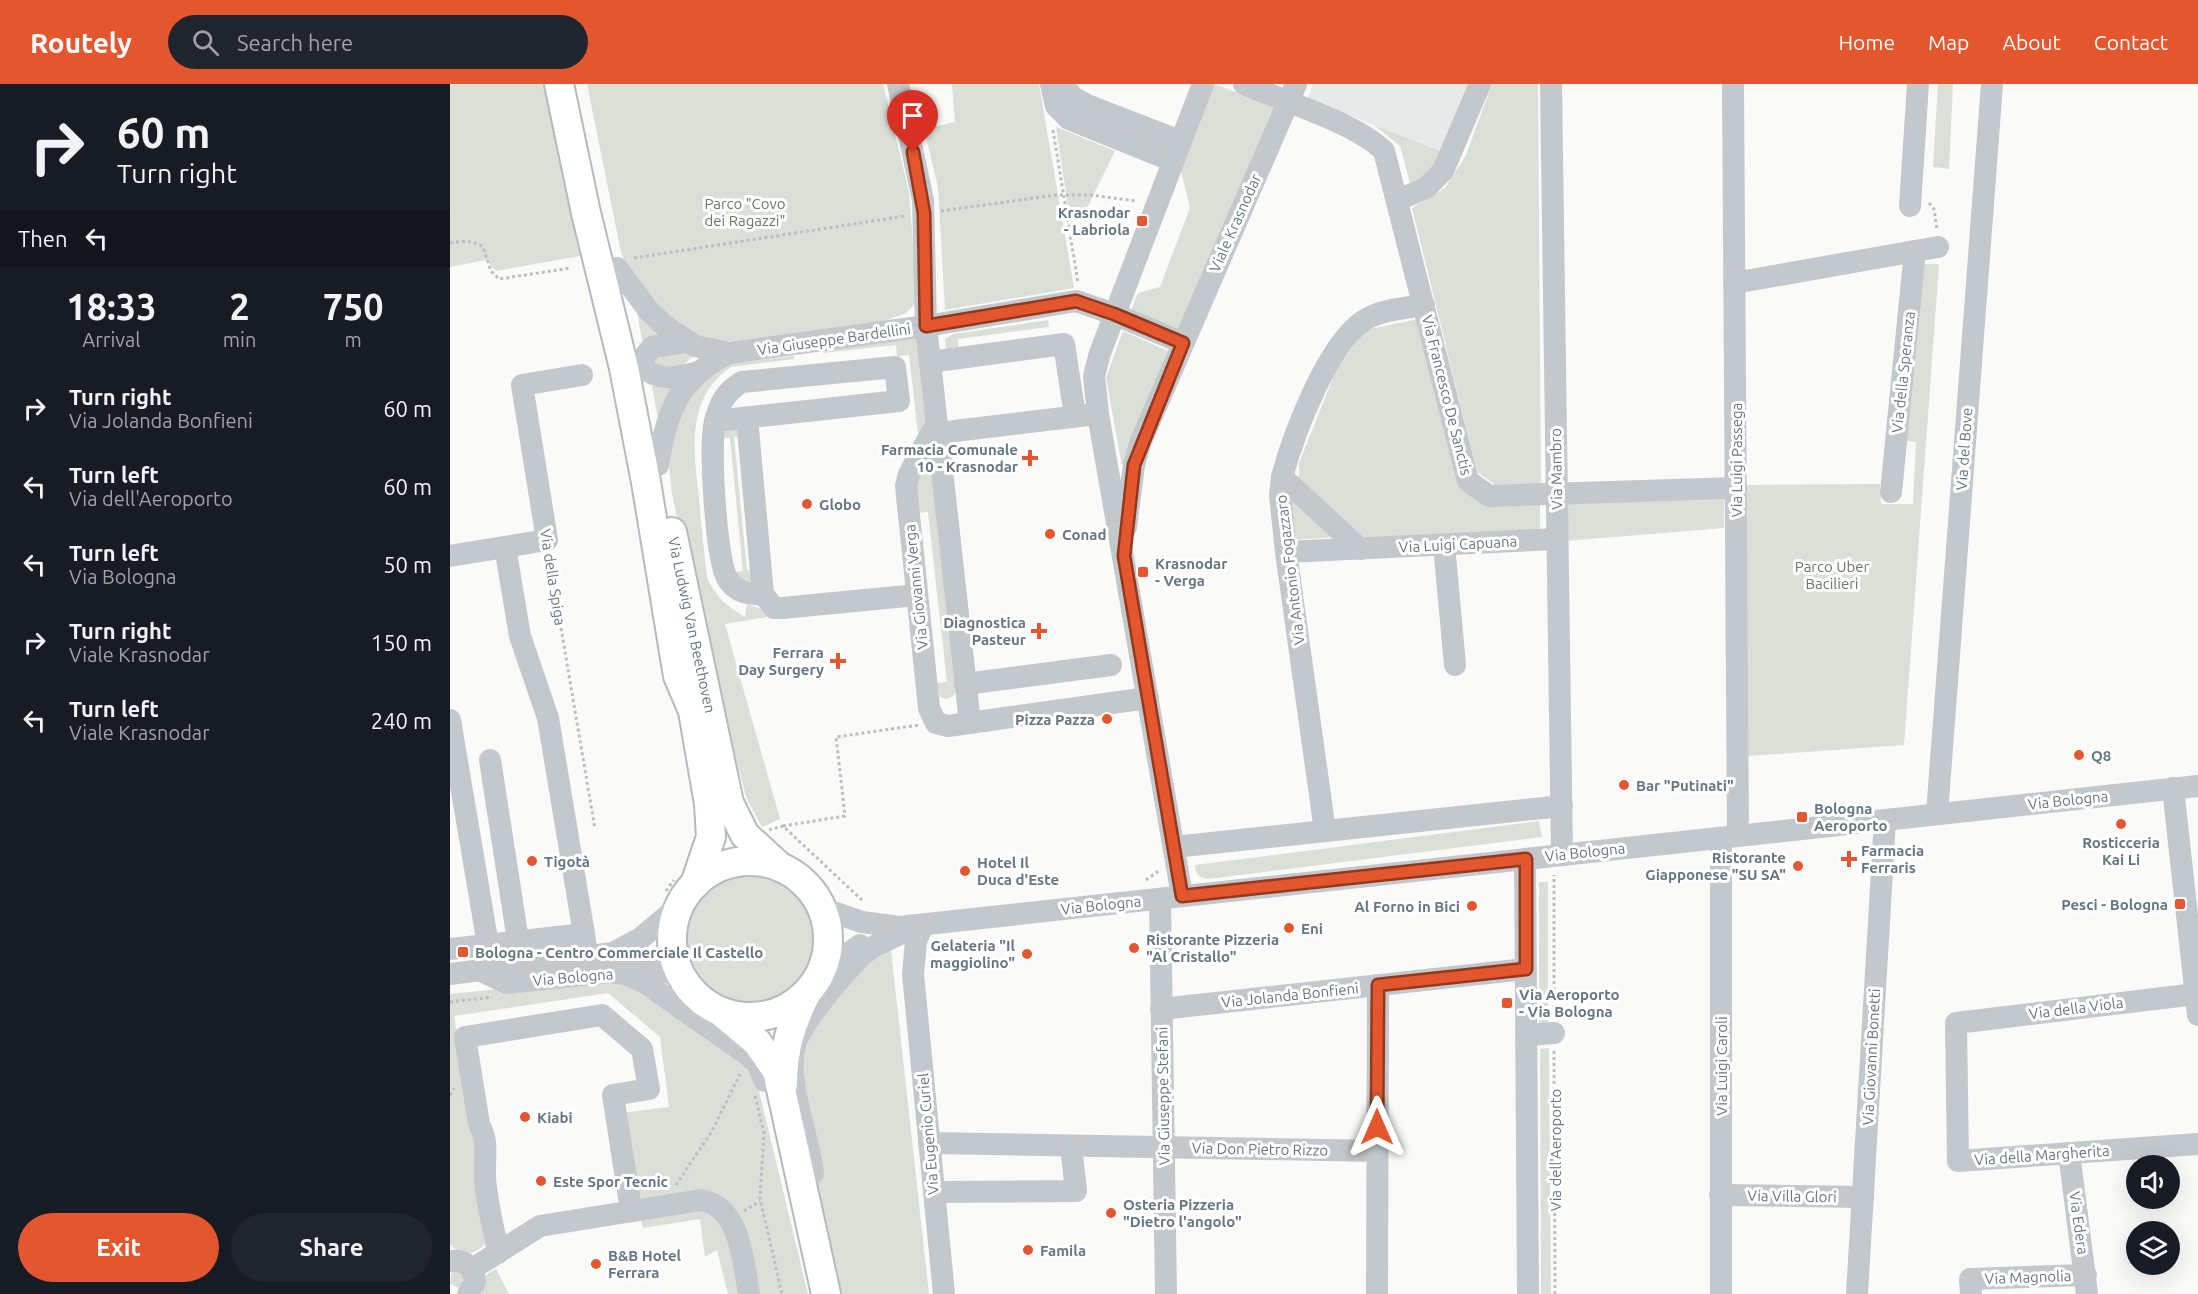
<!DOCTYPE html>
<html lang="en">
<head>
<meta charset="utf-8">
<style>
	:root { --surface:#171b24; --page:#20242c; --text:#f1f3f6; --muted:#9ea1a6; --accent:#e4572e }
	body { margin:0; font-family:Ubuntu,sans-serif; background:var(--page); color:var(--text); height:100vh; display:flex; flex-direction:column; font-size:22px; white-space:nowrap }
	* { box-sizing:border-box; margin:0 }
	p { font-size:20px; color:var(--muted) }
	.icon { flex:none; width:33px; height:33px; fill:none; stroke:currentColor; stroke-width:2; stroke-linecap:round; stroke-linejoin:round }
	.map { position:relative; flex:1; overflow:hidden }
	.details { display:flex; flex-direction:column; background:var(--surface); width:450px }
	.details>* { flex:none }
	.guide { background:#171b24; color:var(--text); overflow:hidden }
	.controls { position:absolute; left:1676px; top:1071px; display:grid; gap:12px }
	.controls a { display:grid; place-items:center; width:54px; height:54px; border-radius:50%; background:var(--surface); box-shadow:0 6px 24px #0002; font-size:30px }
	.pin { position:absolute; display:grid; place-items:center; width:51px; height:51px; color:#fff; margin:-62px -26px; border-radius:50% 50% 50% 0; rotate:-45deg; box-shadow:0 0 6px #0007 }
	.pin .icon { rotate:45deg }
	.me { position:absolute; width:66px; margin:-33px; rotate:0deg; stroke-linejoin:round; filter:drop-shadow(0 0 4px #0008) }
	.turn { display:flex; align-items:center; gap:21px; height:126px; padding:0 18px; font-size:27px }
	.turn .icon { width:78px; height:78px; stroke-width:2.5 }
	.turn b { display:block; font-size:42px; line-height:51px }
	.then { display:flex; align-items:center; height:57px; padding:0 18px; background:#0003; gap:12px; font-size:22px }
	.eta { display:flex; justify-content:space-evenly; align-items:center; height:102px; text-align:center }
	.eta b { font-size:36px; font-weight:700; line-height:42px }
	.button { display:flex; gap:12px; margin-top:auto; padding:12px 18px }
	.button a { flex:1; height:69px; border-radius:36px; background:var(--accent); color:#fff; font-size:24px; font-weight:700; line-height:69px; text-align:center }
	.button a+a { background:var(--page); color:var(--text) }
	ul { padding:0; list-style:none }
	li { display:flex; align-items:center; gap:18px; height:78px; padding:0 18px }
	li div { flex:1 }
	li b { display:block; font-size:22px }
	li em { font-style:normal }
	header { display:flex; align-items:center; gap:36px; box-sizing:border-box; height:84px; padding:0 30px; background:var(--accent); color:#fff }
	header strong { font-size:28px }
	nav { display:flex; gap:33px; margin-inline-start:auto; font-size:21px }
	.search { width:420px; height:54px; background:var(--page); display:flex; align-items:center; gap:15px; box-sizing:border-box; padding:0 21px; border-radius:33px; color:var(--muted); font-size:22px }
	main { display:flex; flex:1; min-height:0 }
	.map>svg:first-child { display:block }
</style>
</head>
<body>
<header>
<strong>Routely</strong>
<div class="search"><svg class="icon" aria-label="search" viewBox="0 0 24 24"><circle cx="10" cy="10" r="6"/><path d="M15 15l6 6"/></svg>Search here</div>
<nav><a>Home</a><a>Map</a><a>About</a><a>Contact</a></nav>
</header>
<main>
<section class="details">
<div class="guide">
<div class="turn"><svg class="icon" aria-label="right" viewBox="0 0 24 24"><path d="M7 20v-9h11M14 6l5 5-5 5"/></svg><div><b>60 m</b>Turn right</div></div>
<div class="then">Then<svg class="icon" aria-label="left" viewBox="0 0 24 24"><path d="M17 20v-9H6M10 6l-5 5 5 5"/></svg></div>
</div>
<div class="eta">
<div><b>18:33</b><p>Arrival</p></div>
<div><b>2</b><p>min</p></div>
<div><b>750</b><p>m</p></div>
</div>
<ul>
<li><svg class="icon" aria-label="right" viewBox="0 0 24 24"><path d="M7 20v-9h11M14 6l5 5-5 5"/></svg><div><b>Turn right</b><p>Via Jolanda Bonfieni</p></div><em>60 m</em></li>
<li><svg class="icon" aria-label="left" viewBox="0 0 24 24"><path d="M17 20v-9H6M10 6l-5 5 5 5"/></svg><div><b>Turn left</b><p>Via dell'Aeroporto</p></div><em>60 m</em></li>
<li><svg class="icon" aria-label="left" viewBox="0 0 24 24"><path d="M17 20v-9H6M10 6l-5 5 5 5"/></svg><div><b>Turn left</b><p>Via Bologna</p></div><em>50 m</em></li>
<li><svg class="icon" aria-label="right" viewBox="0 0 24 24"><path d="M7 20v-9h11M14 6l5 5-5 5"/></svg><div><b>Turn right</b><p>Viale Krasnodar</p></div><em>150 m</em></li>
<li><svg class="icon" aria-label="left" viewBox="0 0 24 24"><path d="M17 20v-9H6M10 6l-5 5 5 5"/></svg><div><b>Turn left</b><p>Viale Krasnodar</p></div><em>240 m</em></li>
</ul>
<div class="button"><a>Exit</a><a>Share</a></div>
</section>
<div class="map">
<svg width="1748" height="1210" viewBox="0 0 1748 1210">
	<rect width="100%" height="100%" fill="#fafaf8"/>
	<!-- built -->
	<polygon fill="#e8e9e9" points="863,0 1021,0 995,69 857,15"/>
	<!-- green -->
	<g fill="#dadfd7">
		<polygon points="0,0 95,0 130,172 46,187 36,176 0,183"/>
		<polygon points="137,0 433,0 459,108 467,218 456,229 434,237 284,257 268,257 229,246 178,186 171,168"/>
		<polygon points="502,0 589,0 624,204 495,226 488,103 474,45 505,38"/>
		<polygon points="764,0 827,23 728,245 681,226 688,209 710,203 740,124 731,87"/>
		<polygon points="1042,0 1088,0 1091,401 1048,403 1027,388 962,124 995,104 1016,71"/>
		<polygon points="1488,0 1503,0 1499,85 1483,83"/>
		<polygon points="924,41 995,69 987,83 961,103 950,62"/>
		<polygon points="606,43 665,67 632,134 619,129"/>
		<polygon points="1469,180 1489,180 1454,661 1298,672 1296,401 1430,400 1431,420 1463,420 1466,358 1457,357"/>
		<polygon points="187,228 211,250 193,261"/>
		<polygon points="969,235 1010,401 1090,419 1090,448 912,457 849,398 849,379 887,284 915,246"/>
		<polygon points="598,236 599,243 508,255 509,268 496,269 495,255 503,250"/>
		<polygon points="673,247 718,267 672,382 656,294"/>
		<polygon points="467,254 478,345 452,380 468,350 459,271 447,272 446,261 373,269 373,264"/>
		<polygon points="213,266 248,268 232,282 205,286 203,273"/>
		<path d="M 344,272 L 344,275 L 281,283 C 236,313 243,367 249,414 C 251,440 254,467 257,493 C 264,512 278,523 295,533 L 297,520 L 328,531 L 275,540 L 330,735 L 312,743 L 297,716 L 252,548 L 222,410 L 219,382 L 221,360 L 243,301 L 283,279 Z"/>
		<polygon points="202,302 226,302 208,335"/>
		<polygon points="279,343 289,346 293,352 284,353 297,486 307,486 302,501 282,489 293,487 280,354 268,354 270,348"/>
		<polygon points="470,382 483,382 507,602 504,611 497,615 490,613 486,599 497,598 478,428 466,429 463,394"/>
		<polygon points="837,406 889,453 841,456"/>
		<polygon points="1274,416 1274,444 1115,457 1114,419"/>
		<path d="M 1089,737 L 1092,753 L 758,795 C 748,793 746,791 745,781 Z"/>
		<circle cx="300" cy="855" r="67"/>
		<rect x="1089" y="798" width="9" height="143"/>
		<polygon points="441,866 479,1210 387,1210 368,1120 365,1078 348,993 353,956 407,884"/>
		<path d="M 156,894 L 176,900 L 289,974 L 308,1003 L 358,1210 L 306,1210 L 282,1126 L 185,1115 L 171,1029 L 219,1023 L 210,953 L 158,909 L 4,932 L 39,1141 L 39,1156 C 28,1169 14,1176 0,1160 L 0,910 Z"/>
		<polygon points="1099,964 1101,1210 1091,1210 1090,965"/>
		<polygon points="250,1125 276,1139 291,1210 278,1210 267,1166 255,1173 250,1135 193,1144 189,1131"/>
		<polygon points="46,1185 59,1210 32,1210 33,1193"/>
		<polygon points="2,1186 17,1190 9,1204 0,1200"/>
	</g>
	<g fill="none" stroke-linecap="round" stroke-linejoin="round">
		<!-- major casing -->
		<g stroke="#b5babe" stroke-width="32">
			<g id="major">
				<polyline points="109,0 136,129 174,284 196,398 228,592 243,627 259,720 261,753 245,800"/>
				<polyline points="222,448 279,719 295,751 330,783"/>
				<circle cx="300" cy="855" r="78"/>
				<polyline points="271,928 307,958 327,987 376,1210"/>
				<path d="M 333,1000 C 333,966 341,940 356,910"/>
			</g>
		</g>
		<!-- path -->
		<g stroke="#bbbfc2" stroke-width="3" stroke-dasharray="3 3" stroke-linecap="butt">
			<polyline points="603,46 628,199"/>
			<polyline points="1479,119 1484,125 1487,146"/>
			<polyline points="491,127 606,111 640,111 687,117"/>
			<path d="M 0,159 C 13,157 22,156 33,163 L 41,187 L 49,195 L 121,184"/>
			<polyline points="184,174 455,132"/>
			<polyline points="99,473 145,745"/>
			<polyline points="333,742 395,732 386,653 469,641"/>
			<polyline points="319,746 333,742 414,818"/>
			<polyline points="696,796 710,786"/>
			<polyline points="216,807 224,796"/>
			<polyline points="0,918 42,913"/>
			<polyline points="1104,930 1104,791"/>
			<polyline points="1104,967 1105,1210"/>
			<polyline points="0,1011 4,1004"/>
			<polyline points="305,1012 314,1049 310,1114 332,1210"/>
			<polyline points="226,1101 262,1047 290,990"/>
			<polyline points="294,1127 310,1117"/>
		</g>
		<!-- minor -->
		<g stroke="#c3c8cc" stroke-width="22">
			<polyline points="448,0 473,116 476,242 520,639"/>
			<polyline points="601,0 606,22 619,35 723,77"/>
			<polyline points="612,0 623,13 637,21 730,57"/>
			<path d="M 794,0 C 835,18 904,38 934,67 L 1018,397 L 1039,412 L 1286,404"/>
			<polyline points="1101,0 1112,771"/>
			<polyline points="1283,0 1288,752"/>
			<polyline points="948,116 976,104 993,87 1030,0"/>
			<polyline points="1460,122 1468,0"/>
			<polyline points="167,184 199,227 215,242 245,262 279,269 476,242 626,217 664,230 733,259"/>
			<polyline points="1284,199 1488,163"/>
			<path d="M 235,258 L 202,263 L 188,281 C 208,297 224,295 248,288"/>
			<polyline points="480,278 614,260 625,332"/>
			<path d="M 265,337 C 270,319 275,308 292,298 L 445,283 L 449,317 L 265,337 C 259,361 266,475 277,494 C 285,508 299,511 313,510 L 297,334"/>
			<polyline points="487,339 459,390 456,402 479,624 486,639 498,642 698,614"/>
			<polyline points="488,349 638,331"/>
			<path d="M 208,381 C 216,329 229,293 279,269"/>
			<polyline points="832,393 910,465"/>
			<polyline points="1441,408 1465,167"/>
			<polyline points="676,443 684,381 691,357 846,0"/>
			<polyline points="994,461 1005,581"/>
			<polyline points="55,463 70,552 98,634 134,850"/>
			<polyline points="836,468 1107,455"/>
			<polyline points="0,472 97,456 72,301 132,291"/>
			<polyline points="313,510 324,524 332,524 467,511"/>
			<polyline points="515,600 661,581"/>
			<polyline points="0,636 38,861"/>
			<polyline points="40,676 72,882"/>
			<polyline points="1723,704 1748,931"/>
			<polyline points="1487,730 1542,0"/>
			<path d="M 875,747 L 836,468 L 830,411 L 832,393 C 843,352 880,251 920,233 C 936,225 957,224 974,221"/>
			<polyline points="724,763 1112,722"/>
			<polyline points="1075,775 1078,1210"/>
			<polyline points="732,812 648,330 644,292 650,269 753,0"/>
			<polyline points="710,815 716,1210"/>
			<polyline points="371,824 412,838 449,843 1748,702"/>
			<polyline points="473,841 466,857 463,890 494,1210"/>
			<polyline points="0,865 134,850 136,864"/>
			<polyline points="159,874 192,879 233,894"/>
			<polyline points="29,886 57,899 160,888 176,890 195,899 298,971 307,980 315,997"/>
			<polyline points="0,890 163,869 191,854 230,821"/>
			<polyline points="370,890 410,861"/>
			<polyline points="1746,910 1506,939 1508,1077 1748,1060"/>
			<polyline points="711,925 1076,885"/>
			<polyline points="1076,951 1104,949"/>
			<polyline points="479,1059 927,1067"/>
			<polyline points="1619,1069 1637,1210"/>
			<path d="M 363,1089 C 359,1052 335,997 345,961 C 352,937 393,891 411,872 L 423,863 L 460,845"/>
			<polyline points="484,1108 626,1107 621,1062"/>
			<polyline points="1270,1111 1413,1113"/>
			<path d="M 48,1169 C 44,1142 34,1112 35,1085 C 35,1067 38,1058 29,1040 L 15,953 L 152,931 L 192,965 L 199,1005 L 163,1011 L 181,1126"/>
			<path d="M 0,1177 C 15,1175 24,1183 25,1198 L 18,1210"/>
			<path d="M 22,1185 L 90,1142 L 251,1116 C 291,1123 293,1178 299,1210"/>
			<polyline points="927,1210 928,901"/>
			<polyline points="1271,1210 1271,754"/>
			<polyline points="1407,1210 1435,736"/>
			<polyline points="1521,1210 1520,1195 1636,1191"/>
		</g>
		<!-- major -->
		<use href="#major" stroke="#fff" stroke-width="28"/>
	</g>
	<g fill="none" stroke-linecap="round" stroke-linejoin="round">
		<!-- route casing -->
		<g stroke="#94391e" stroke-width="15">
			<polyline id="route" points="463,68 474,129 476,242 626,217 664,230 733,259 684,381 674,472 732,812 1076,775 1076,885 928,901 927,1043"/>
		</g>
		<!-- route -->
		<use href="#route" stroke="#e4572e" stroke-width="10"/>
	</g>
	<!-- markers -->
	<g fill="#e4572e" stroke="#fff" stroke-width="2">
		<rect x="686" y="131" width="12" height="12" rx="3"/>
		<path d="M577 365h6v6h6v6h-6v6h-6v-6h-6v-6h6z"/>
		<circle cx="357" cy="420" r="6"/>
		<circle cx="600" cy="450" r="6"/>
		<rect x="687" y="482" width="12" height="12" rx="3"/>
		<path d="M586 538h6v6h6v6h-6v6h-6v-6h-6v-6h6z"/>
		<path d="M385 568h6v6h6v6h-6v6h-6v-6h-6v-6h6z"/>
		<circle cx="657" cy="635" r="6"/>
		<circle cx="1629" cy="671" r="6"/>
		<circle cx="1174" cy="701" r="6"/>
		<rect x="1346" y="727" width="12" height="12" rx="3"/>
		<circle cx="1671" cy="740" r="6"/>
		<path d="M1396 766h6v6h6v6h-6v6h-6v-6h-6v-6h6z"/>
		<circle cx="82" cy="777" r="6"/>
		<circle cx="1348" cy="782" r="6"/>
		<circle cx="515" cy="787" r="6"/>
		<rect x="1724" y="814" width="12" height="12" rx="3"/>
		<circle cx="1022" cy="822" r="6"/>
		<circle cx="839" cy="844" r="6"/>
		<circle cx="684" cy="864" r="6"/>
		<rect x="7" y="862" width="12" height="12" rx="3"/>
		<circle cx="577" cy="870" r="6"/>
		<rect x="1051" y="913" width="12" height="12" rx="3"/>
		<circle cx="75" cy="1033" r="6"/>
		<circle cx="91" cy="1097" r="6"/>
		<circle cx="661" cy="1129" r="6"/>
		<circle cx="578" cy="1166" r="6"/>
		<circle cx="146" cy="1180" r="6"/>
	</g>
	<g text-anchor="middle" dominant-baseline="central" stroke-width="6" stroke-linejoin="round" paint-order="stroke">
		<!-- park labels -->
		<g font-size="15" fill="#687a64" stroke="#fff">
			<text x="295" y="119">Parco "Covo<tspan x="295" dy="17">dei Ragazzi"</tspan></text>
			<text x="1382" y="482">Parco Uber<tspan x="1382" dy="17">Bacilieri</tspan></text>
		</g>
		<!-- poi labels -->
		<g font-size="15" font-weight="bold" fill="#657683" stroke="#fff" text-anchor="start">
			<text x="680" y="128" text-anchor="end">Krasnodar<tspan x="680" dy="17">- Labriola</tspan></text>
			<text x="568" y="365" text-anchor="end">Farmacia Comunale<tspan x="568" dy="17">10 - Krasnodar</tspan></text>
			<text x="369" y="420">Globo</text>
			<text x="612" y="450">Conad</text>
			<text x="705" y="479">Krasnodar<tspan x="705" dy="17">- Verga</tspan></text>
			<text x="576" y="538" text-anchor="end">Diagnostica<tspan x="576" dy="17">Pasteur</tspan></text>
			<text x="374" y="568" text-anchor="end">Ferrara<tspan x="374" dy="17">Day Surgery</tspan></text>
			<text x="645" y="635" text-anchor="end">Pizza Pazza</text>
			<text x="1641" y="671">Q8</text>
			<text x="1186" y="701">Bar "Putinati"</text>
			<text x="1364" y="724">Bologna<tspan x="1364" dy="17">Aeroporto</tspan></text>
			<text x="1671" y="758" text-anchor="middle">Rosticceria<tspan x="1671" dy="17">Kai Li</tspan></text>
			<text x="1411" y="766">Farmacia<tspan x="1411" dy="17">Ferraris</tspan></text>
			<text x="1336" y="773" text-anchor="end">Ristorante<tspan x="1336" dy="17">Giapponese "SU SA"</tspan></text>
			<text x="94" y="777">Tigotà</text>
			<text x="527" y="778">Hotel Il<tspan x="527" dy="17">Duca d'Este</tspan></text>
			<text x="1718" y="820" text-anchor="end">Pesci - Bologna</text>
			<text x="1010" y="822" text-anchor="end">Al Forno in Bici</text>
			<text x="851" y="844">Eni</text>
			<text x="696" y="855">Ristorante Pizzeria<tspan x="696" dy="17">"Al Cristallo"</tspan></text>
			<text x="565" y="861" text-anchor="end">Gelateria "Il<tspan x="565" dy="17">maggiolino"</tspan></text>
			<text x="25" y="868">Bologna - Centro Commerciale Il Castello</text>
			<text x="1069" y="910">Via Aeroporto<tspan x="1069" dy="17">- Via Bologna</tspan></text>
			<text x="87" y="1033">Kiabi</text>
			<text x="103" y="1097">Este Spor Tecnic</text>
			<text x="673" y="1120">Osteria Pizzeria<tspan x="673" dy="17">"Dietro l'angolo"</tspan></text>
			<text x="590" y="1166">Famila</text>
			<text x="158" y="1171">B&amp;B Hotel<tspan x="158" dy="17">Ferrara</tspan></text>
		</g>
		<!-- street labels -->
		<g font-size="15" fill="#657683" stroke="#fff">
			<text transform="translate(785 139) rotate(-66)">Viale Krasnodar</text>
			<text transform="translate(384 255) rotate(-8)">Via Giuseppe Bardellini</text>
			<text transform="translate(1453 288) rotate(-84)">Via della Speranza</text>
			<text transform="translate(997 311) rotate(76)">Via Francesco De Sanctis</text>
			<text transform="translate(1514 365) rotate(-86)">Via del Bove</text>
			<text transform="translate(1286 376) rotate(-90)">Via Luigi Passega</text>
			<text transform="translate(1106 385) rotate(-91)">Via Mambro</text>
			<text transform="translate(1008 460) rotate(-3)">Via Luigi Capuana</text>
			<text transform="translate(840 486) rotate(-97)">Via Antonio Fogazzaro</text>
			<text transform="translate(103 493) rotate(81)">Via della Spiga</text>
			<text transform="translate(466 503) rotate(-96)">Via Giovanni Verga</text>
			<text transform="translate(242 541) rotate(78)">Via Ludwig Van Beethoven</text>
			<text transform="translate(1618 716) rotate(-6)">Via Bologna</text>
			<text transform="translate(1135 768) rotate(-6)">Via Bologna</text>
			<text transform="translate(651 821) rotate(-6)">Via Bologna</text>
			<text transform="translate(123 893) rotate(-5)">Via Bologna</text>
			<text transform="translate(840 911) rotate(-6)">Via Jolanda Bonfieni</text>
			<text transform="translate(1626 924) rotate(-7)">Via della Viola</text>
			<text transform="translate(1421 973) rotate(-87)">Via Giovanni Bonetti</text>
			<text transform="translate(1271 982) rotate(-90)">Via Luigi Caroli</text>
			<text transform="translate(713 1012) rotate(-91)">Via Giuseppe Stefani</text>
			<text transform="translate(478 1050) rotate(-95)">Via Eugenio Curiel</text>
			<text transform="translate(810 1065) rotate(1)">Via Don Pietro Rizzo</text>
			<text transform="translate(1105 1066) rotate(-90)">Via dell'Aeroporto</text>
			<text transform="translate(1592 1071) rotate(-4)">Via della Margherita</text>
			<text transform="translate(1342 1112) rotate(1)">Via Villa Glori</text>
			<text transform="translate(1629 1139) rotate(82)">Via Edera</text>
			<text transform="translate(1578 1193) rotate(-2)">Via Magnolia</text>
		</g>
	</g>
</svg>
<div class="controls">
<a><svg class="icon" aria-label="sound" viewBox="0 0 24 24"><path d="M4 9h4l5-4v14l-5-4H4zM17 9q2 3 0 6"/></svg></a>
<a><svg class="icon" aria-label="layers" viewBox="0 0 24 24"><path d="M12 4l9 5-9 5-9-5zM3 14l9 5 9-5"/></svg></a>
</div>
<div class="pin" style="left:463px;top:68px;background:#d93025"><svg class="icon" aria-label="arrive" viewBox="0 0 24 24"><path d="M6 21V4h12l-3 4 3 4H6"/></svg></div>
<svg class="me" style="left:927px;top:1043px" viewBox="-20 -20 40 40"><path d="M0-17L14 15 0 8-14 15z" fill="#e4572e" stroke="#fff" stroke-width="4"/></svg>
</div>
</main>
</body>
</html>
